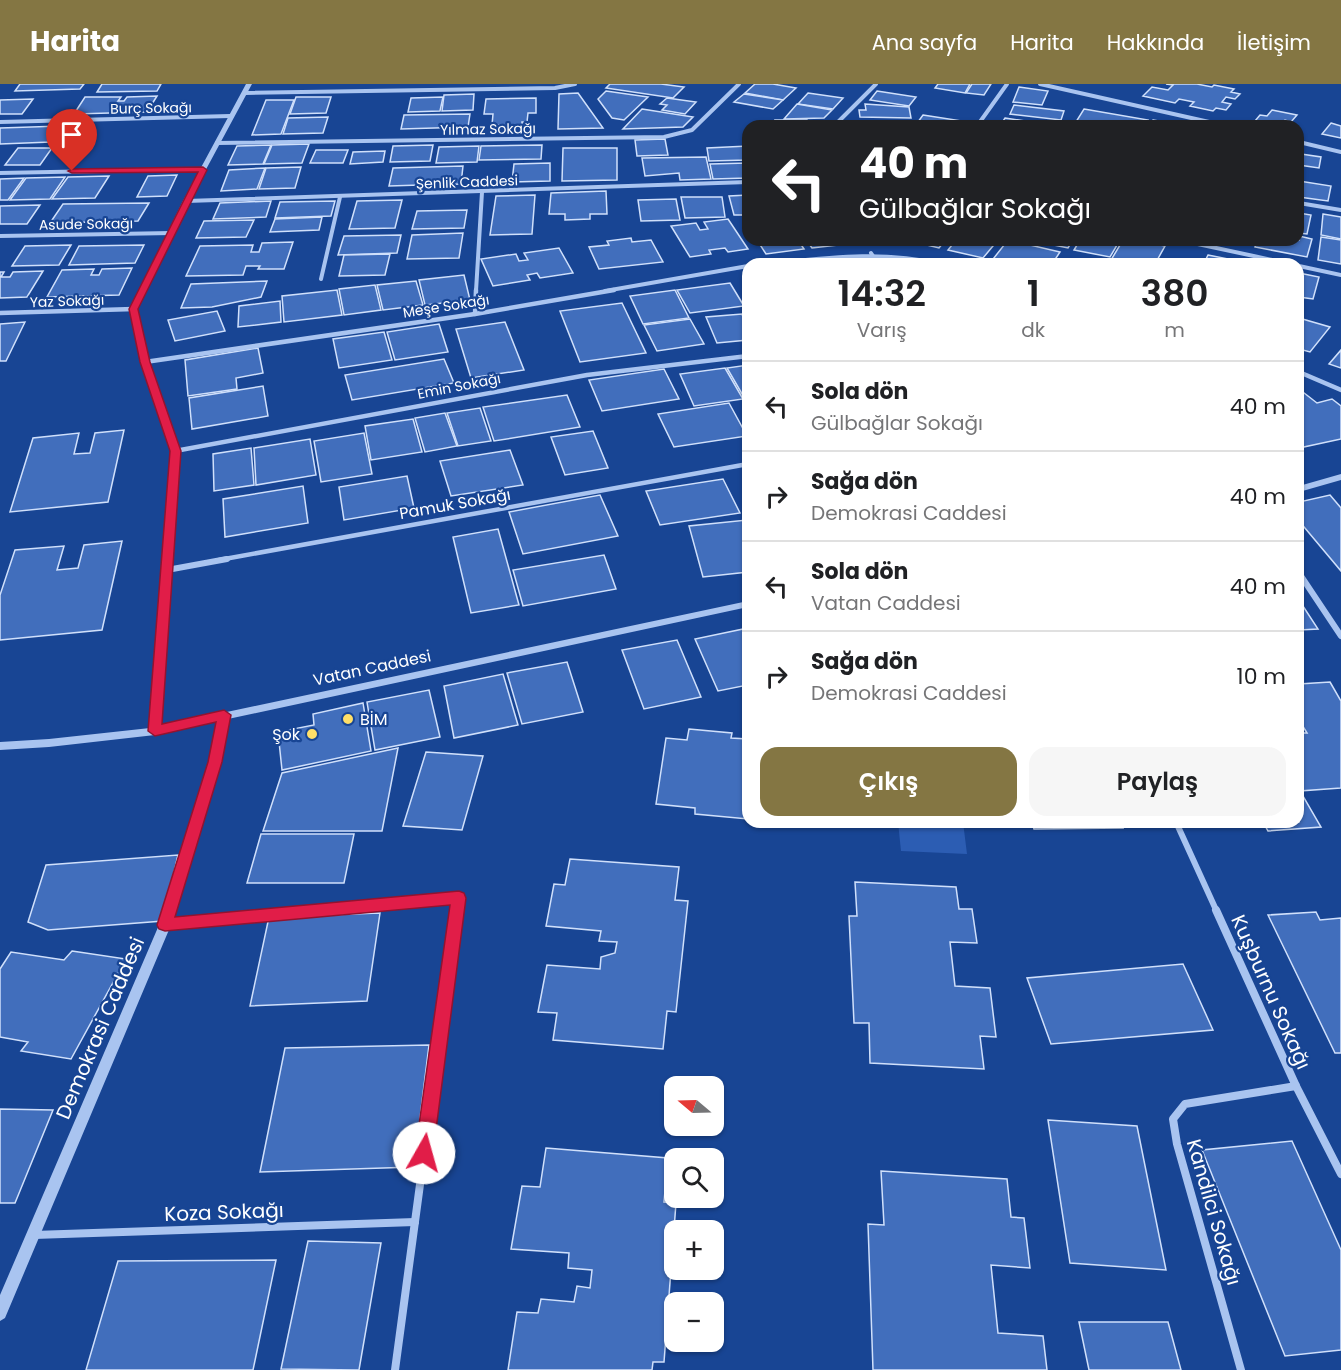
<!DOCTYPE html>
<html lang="tr">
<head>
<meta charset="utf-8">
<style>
	:root { --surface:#fff; --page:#f6f6f6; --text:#202124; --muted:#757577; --line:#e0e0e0; --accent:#847643 }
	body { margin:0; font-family:Poppins,sans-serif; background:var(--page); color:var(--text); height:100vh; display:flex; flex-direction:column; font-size:22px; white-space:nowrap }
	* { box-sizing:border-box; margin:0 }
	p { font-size:20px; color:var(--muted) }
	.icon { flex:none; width:33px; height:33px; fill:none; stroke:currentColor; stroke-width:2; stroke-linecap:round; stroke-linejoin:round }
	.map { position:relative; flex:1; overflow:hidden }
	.details { position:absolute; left:742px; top:174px; width:562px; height:570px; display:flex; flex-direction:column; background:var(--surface); border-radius:18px; box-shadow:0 2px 4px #0004 }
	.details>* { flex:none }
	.top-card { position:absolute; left:742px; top:36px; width:562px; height:126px; border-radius:18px; box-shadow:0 2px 4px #0004; background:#202124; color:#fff; overflow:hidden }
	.needle { width:39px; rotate:289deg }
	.buttons { position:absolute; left:664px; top:992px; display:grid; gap:12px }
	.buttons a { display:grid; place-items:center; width:60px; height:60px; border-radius:12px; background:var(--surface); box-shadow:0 2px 4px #0004; font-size:30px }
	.pin { position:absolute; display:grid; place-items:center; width:51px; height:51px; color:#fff; margin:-62px -26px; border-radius:50% 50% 50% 0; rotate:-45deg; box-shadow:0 0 6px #0007 }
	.pin .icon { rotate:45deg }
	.me { position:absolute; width:66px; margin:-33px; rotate:7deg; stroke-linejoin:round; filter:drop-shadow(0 0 4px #0008) }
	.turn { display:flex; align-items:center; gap:21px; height:126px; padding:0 18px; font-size:27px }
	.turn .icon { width:78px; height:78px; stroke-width:2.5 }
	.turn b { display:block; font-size:42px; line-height:51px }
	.eta { display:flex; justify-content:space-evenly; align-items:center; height:102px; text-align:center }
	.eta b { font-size:36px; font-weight:600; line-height:42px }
	.primary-button { display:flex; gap:12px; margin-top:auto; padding:12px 18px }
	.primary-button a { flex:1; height:69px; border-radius:18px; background:var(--accent); color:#fff; font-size:24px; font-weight:600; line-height:69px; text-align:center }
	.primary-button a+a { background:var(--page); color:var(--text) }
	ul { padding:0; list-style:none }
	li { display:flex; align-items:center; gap:18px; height:90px; padding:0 18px; border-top:2px solid var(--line) }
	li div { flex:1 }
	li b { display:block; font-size:22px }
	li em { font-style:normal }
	header { display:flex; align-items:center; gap:36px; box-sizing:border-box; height:84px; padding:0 30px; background:var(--accent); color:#fff }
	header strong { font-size:28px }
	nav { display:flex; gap:33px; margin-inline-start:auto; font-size:21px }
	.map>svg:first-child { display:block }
</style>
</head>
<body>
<header>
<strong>Harita</strong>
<nav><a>Ana sayfa</a><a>Harita</a><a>Hakkında</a><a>İletişim</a></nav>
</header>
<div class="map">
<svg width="1341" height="1286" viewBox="0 0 1341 1286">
	<rect width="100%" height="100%" fill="#184594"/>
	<!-- green -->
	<polygon fill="#2c5db3" points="898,738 963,738 967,770 901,767"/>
	<!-- building -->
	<g fill="#416ebc" stroke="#d0e0fb" stroke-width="1.5">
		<polygon points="20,0 84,0 80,5 15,7"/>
		<polygon points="102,0 161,0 157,7 97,8"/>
		<polygon points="610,0 661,0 684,3 673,14 606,4"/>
		<polygon points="755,0 773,0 796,4 783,16 745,9"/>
		<polygon points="938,0 970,0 965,9 935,4"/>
		<polygon points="972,0 991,0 984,11 966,9"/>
		<polygon points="1166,0 1197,0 1212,3 1214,1 1234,5 1231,8 1240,10 1235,15 1226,13 1222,18 1231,20 1226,26 1216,24 1213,27 1190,22 1194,18 1179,15 1175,19 1143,12 1152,3 1168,6 1173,1"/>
		<polygon points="1019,3 1048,7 1042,21 1013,18"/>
		<polygon points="606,7 648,13 624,36 612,34 598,15"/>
		<polygon points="877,7 916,13 909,22 870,16"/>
		<polygon points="578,9 603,44 558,45 559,10"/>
		<polygon points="808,9 843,14 833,25 798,20"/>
		<polygon points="474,10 473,26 442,27 444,11"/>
		<polygon points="744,10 783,16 773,25 734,18"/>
		<polygon points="157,12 147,28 74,30 85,13 121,13 118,17 124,17 127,13"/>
		<polygon points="296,13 331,13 326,29 290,30"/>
		<polygon points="443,13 440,27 408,28 411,14"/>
		<polygon points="536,14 536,29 528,29 527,38 522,38 522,42 492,41 493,30 484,30 486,15"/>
		<polygon points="667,14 696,18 685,30 662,26 667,21 660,20"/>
		<polygon points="33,15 22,30 0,30 0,16"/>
		<polygon points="266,16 294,16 281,50 252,51"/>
		<polygon points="797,20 832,26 824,34 784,35"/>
		<polygon points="865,20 909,23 911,34 860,33 859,26 866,26"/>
		<polygon points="1014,21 1064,27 1061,36 1010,30"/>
		<polygon points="642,25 693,33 683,43 623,45"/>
		<polygon points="1084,25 1148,36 1145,42 1066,42 1069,37 1076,38"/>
		<polygon points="1272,26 1297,31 1291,38 1285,36 1280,42 1255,37 1260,31 1267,32"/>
		<polygon points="470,30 468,43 401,45 404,31"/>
		<polygon points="923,31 962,37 959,42 915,42"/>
		<polygon points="328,33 323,49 283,50 288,34"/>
		<polygon points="1005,34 1032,38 1030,42 1001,40"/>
		<polygon points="775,36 807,36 809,42 776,42"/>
		<polygon points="1153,36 1187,42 1150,42"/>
		<polygon points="1331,39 1341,42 1341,54 1322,50"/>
		<polygon points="61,42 51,58 0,60 0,44"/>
		<polygon points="665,55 668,71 637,72 635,56"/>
		<polygon points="309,60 302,79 264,80 272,61"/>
		<polygon points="271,61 263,80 228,81 237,62"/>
		<polygon points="433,61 430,77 390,78 393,62"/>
		<polygon points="542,61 541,75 479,76 481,62"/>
		<polygon points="479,62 477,78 436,79 439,63"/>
		<polygon points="748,62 748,76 709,77 707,64"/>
		<polygon points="18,64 52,64 40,81 5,81"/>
		<polygon points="563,64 617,64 617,96 562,97"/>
		<polygon points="316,66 348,66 343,79 310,79"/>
		<polygon points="385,67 383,78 350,80 353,68"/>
		<polygon points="1301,70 1321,73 1319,84 1299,81"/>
		<polygon points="706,73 711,95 680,96 679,89 645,92 642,74"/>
		<polygon points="550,79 550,97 512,98 514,80"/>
		<polygon points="748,79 748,94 713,95 710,80"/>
		<polygon points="463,82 461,100 430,101 431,96 421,96 420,101 389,102 393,84"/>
		<polygon points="301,83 295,104 259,105 266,84"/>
		<polygon points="265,84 257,105 221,107 229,86"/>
		<polygon points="177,91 167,112 137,113 148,92"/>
		<polygon points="109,92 95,114 52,115 68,93"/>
		<polygon points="65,93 50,115 10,116 26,94"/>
		<polygon points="24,94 8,116 0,116 0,95"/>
		<polygon points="1299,97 1331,102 1328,117 1299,113"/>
		<polygon points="606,107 607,130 590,130 590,135 565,136 565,130 549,130 551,109"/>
		<polygon points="535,111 532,150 490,151 496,112"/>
		<polygon points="748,111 748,131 734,131 729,112"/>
		<polygon points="681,113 722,113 725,133 685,134"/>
		<polygon points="676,115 680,136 641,137 638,116"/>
		<polygon points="402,116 395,144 349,145 357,117"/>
		<polygon points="271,117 266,133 213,135 220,119"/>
		<polygon points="335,117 331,132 275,134 280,118"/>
		<polygon points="149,119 138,137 50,139 63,120"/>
		<polygon points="40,121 27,140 0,140 0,122"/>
		<polygon points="467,126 464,144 412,145 417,127"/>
		<polygon points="1299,129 1311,131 1307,150 1299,149"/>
		<polygon points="1323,130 1341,133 1341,155 1321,151"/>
		<polygon points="322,133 319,146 270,148 275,135"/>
		<polygon points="728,135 748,165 728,168 725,164 709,166 711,170 690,173 671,142 696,139 700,146 708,145 704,138"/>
		<polygon points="254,136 246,153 196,154 204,137"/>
		<polygon points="463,149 459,174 407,175 412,151"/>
		<polygon points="401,151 397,169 338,171 344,152"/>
		<polygon points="1299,152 1312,155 1307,173 1255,163 1257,156 1299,156"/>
		<polygon points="1321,153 1341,156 1341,180 1318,176"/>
		<polygon points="631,154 632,158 651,156 663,178 599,185 589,163 609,161 607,157"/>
		<polygon points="757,156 798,156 804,165 766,170"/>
		<polygon points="806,156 883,156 812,164"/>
		<polygon points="906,156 998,156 983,174 948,166 952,161 943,159 939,164"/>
		<polygon points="1008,156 1060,168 1052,180 990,179"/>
		<polygon points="1029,156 1073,156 1068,164"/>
		<polygon points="1080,156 1120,156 1110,173 1074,166"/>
		<polygon points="1123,156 1135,156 1165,162 1155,180 1128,180 1111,176"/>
		<polygon points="293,158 284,185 258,185 260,182 246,182 243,191 186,192 200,162 253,161 251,168 259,168 262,159"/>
		<polygon points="71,161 59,181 12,182 25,162"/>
		<polygon points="144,161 135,179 69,181 79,162"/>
		<polygon points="559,164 573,189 540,194 537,189 527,191 530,196 493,202 481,175 516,170 519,177 528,176 524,169"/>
		<polygon points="390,170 385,191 339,192 344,171"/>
		<polygon points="1208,171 1248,179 1200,180 1204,179"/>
		<polygon points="132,184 119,211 47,213 62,186 94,185 91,191 99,191 102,185"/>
		<polygon points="43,187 27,213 0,214 0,188 4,188 1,193 10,193 13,188"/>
		<polygon points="1299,189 1319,193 1313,215 1299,213"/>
		<polygon points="464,191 470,216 425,221 419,196"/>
		<polygon points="267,197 261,213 212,223 181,224 191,200"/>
		<polygon points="416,197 423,221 383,226 377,201"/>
		<polygon points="730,199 744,222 690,229 677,206"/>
		<polygon points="375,201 381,226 344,231 339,205"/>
		<polygon points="337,206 342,231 284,238 282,212"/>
		<polygon points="675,206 689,234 643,240 630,212"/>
		<polygon points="280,217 281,238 238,243 239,222"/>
		<polygon points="622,219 646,269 580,278 560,227"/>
		<polygon points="217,227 225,247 175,257 168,236"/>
		<polygon points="742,230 743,233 748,232 748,256 717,259 706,233"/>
		<polygon points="1299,234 1330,243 1310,268 1299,265"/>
		<polygon points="690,235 704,260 657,267 644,241"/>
		<polygon points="25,238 6,277 0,277 0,240"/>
		<polygon points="505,238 524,286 471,294 456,245"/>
		<polygon points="439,240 448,268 395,276 387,248"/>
		<polygon points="384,248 392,276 339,284 333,255"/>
		<polygon points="258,264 263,289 236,294 237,305 188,312 185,276"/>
		<polygon points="1341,266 1341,284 1329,280"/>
		<polygon points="444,275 454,299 352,316 345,291"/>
		<polygon points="748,281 748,314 745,315 727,284"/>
		<polygon points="725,284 743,315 694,322 680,290"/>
		<polygon points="664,285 679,315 602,327 589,296"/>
		<polygon points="263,302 268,332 192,345 189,314"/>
		<polygon points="1299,305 1317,319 1332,315 1341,322 1341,355 1299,364"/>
		<polygon points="567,311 580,343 494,357 483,323"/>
		<polygon points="729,319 747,352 674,363 658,330"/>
		<polygon points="480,324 491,357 458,362 447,329"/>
		<polygon points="445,329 457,362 425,368 415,334"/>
		<polygon points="413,335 422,368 371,376 365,342"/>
		<polygon points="124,346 108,418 10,428 33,354 79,349 74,370 90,369 95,349"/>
		<polygon points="593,347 608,384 565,391 551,353"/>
		<polygon points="364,349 372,390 321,398 314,357"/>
		<polygon points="310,355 316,391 256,401 254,364"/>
		<polygon points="251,364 254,401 214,407 213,370"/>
		<polygon points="510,366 523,401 451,412 440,377"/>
		<polygon points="407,392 414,424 344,436 339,403"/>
		<polygon points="723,395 740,429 660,441 646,407"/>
		<polygon points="303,402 308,439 225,453 223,415"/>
		<polygon points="600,411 618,452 523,470 509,428"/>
		<polygon points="1330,411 1341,424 1341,487 1299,437 1299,418"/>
		<polygon points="747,436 748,488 703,493 689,442"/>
		<polygon points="498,445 519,521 471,529 453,453"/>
		<polygon points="122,457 102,546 0,556 0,511 15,466 64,462 57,486 78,484 84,461"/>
		<polygon points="604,471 616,505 523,522 513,486"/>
		<polygon points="1299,516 1318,545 1299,546"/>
		<polygon points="748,544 748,601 718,607 695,555"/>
		<polygon points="677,556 701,613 644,625 622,566"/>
		<polygon points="567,578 583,628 522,640 507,589"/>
		<polygon points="503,590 518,641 454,654 444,602"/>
		<polygon points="1330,598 1341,617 1341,704 1300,707 1321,743 1268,747 1263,738 1299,738 1299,649 1307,649 1299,636 1299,600"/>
		<polygon points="429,606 440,653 375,666 367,618"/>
		<polygon points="363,619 371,667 282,686 278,648 314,641 313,630"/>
		<polygon points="689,645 732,649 731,654 748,655 748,735 695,730 695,724 656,720 666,654 687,656"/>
		<polygon points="398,664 382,747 263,747 282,689"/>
		<polygon points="426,668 483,672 462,746 403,742"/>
		<polygon points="1032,738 1121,738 1123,744 1034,745"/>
		<polygon points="261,750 354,750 344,799 247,799"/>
		<polygon points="178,771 163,837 48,846 28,838 46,781"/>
		<polygon points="570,775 679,783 675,816 688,817 676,928 667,927 663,965 553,956 557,929 538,928 547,881 600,885 601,873 615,869 617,858 599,857 601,847 546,842 554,800 565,801"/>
		<polygon points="855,798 956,803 959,825 972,825 977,859 950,858 955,902 990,904 996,953 980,952 984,985 870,979 869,939 854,939 849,832 857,832"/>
		<polygon points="1316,828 1320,836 1341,834 1341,969 1335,969 1268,831"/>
		<polygon points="380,829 367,917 250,922 269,833"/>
		<polygon points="72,867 126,875 71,975 21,967 28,958 0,953 0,885 11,868 64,876"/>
		<polygon points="1183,880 1213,946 1051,960 1027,894"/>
		<polygon points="429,961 414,1083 260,1088 285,964"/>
		<polygon points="0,1025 53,1026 15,1119 0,1119"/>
		<polygon points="1048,1036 1137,1042 1166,1186 1070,1179"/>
		<polygon points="1292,1057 1341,1166 1341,1266 1285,1272 1202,1066"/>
		<polygon points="546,1064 668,1074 664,1118 676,1119 664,1278 653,1278 652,1286 508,1286 517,1228 538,1229 541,1215 574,1218 577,1202 590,1204 592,1186 568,1184 569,1169 511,1165 522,1102 540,1103"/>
		<polygon points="881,1087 1007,1095 1011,1133 1024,1134 1030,1184 991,1181 998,1249 1043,1252 1047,1286 873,1286 868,1140 884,1141"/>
		<polygon points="308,1157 381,1159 359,1286 281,1285"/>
		<polygon points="276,1176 253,1286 86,1286 118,1177"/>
		<polygon points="1079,1238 1168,1238 1181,1286 1089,1286"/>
	</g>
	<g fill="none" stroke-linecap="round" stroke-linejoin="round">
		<!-- minor-far3 -->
		<g stroke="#a9c4f0" stroke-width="4">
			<polyline points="1040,0 1227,42"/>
			<polyline points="245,9 555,4 575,0"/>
			<polyline points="0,38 230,32"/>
			<polyline points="837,42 837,39 876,0"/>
			<polyline points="977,42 1007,0"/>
			<polyline points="1299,58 1341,68"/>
			<polyline points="217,59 664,53 692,46 739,0"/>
			<polyline points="0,89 203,85"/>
			<polyline points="186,117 748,98"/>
			<polyline points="1299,119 1341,126"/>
			<polyline points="0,152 172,149"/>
			<polyline points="1179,156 1291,180"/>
			<polyline points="871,169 878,180"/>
			<path d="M 767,180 C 826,174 882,166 940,180"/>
			<polyline points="1299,182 1341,191"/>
			<polyline points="321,195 340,113"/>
			<polyline points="476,207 482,108"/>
			<polyline points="605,207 748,182"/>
		</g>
		<!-- minor-far2 -->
		<g stroke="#a9c4f0" stroke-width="4.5">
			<polyline points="0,229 134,225"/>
			<polyline points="475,230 476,206"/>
			<polyline points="145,278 475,230 614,206"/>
			<polyline points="1299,288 1341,306"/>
			<polyline points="175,367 587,291 748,272"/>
			<polyline points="219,476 748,380"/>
		</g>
		<!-- minor-far1 -->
		<g stroke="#a9c4f0" stroke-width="6">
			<polyline points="167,486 227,475"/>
			<polyline points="1299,489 1341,552"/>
			<polyline points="1176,738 1217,828"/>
			<polyline points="307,828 459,814 457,828"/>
		</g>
		<!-- minor -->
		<g stroke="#a9c4f0" stroke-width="8">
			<polyline points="1216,826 1296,1002 1341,1090"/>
			<polyline points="165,841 323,826"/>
			<polyline points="34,1151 415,1138"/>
			<polyline points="395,1286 457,826"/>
			<polyline points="1241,1286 1177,1060 1173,1035 1185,1020 1296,1002"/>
		</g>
		<!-- tertiary -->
		<g fill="#a9c4f0" fill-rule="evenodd">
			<polygon points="246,0 252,0 189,117 138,225 149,278 179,367 161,642 748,517 748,523 228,635 220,678 171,841 5,1234 0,1237 0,1211 159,841 210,678 218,637 155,651 49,663 0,666 0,658 49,655 150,644 171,367 141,278 130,225 183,117"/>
			<polygon points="1341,390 1341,396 1299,408 1299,402"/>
		</g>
	</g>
	<!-- route -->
	<polygon fill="#e11d48" stroke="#92132f" stroke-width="1.5" points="203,83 207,86 138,225 150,278 181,367 162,640 224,626 231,631 222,678 175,833 459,807 464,809 466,814 433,1069 431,1075 424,1077 418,1075 415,1069 450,821 165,847 159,845 157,841 208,678 216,638 155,652 148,647 170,367 140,278 129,225 198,88 72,89 68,87 72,85"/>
	<!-- markers -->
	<g fill="#ffdf68" stroke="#184594" stroke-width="2">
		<circle cx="348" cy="635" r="6"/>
		<circle cx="312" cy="650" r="6"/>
	</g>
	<g text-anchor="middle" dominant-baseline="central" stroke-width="4.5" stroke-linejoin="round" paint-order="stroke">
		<!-- far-street labels -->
		<g font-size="14" fill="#fff" stroke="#184594">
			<text transform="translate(151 24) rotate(-1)">Burç Sokağı</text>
			<text transform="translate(488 45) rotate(-1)">Yılmaz Sokağı</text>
			<text transform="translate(467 98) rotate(-2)">Şenlik Caddesi</text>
			<text transform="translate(86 140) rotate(-1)">Asude Sokağı</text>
			<text transform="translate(67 217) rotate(-2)">Yaz Sokağı</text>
			<text transform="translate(446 222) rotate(-9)">Meşe Sokağı</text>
			<text transform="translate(459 302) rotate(-11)">Emin Sokağı</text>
		</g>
		<!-- street labels -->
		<g font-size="16" fill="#fff" stroke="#184594">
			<text transform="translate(455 420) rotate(-10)">Pamuk Sokağı</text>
			<text transform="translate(372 584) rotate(-12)">Vatan Caddesi</text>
		</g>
		<!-- poi labels -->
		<g font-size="16" fill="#fff" stroke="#184594" text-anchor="start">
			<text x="360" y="635">BİM</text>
			<text x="300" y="650" text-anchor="end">Şok</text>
		</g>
		<!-- near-street labels -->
		<g font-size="20" fill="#fff" stroke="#184594">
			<text transform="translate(1271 908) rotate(66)">Kuşburnu Sokağı</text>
			<text transform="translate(100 944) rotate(-67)">Demokrasi Caddesi</text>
			<text transform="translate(224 1128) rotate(-2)">Koza Sokağı</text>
			<text transform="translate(1214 1128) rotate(74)">Kandilci Sokağı</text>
		</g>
	</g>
</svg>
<div class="buttons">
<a><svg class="needle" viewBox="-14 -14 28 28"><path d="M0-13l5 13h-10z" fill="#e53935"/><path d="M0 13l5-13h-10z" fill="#757577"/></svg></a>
<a><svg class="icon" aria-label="search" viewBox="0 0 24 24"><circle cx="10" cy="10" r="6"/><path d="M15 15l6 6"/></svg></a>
<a>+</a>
<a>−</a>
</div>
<div class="pin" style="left:72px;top:87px;background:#d93025"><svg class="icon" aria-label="arrive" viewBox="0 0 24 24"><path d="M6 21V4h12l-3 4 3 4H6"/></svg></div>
<svg class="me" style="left:424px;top:1069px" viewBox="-20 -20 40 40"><circle r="19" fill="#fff"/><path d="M0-13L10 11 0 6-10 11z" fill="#e11d48"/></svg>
<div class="top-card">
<div class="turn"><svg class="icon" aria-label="left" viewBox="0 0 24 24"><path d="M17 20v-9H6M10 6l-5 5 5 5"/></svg><div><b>40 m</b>Gülbağlar Sokağı</div></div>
</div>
<section class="details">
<div class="eta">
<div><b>14:32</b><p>Varış</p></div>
<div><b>1</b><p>dk</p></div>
<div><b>380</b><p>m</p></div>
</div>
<ul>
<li><svg class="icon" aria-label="left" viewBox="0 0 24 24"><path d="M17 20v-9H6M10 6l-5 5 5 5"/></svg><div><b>Sola dön</b><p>Gülbağlar Sokağı</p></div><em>40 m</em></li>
<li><svg class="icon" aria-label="right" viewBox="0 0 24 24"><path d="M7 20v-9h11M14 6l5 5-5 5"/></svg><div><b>Sağa dön</b><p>Demokrasi Caddesi</p></div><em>40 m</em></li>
<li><svg class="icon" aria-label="left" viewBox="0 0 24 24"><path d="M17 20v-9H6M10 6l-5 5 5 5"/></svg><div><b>Sola dön</b><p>Vatan Caddesi</p></div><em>40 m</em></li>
<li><svg class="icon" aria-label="right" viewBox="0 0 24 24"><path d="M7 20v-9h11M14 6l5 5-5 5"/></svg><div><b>Sağa dön</b><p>Demokrasi Caddesi</p></div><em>10 m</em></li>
</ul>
<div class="primary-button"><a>Çıkış</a><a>Paylaş</a></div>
</section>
</div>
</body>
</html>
